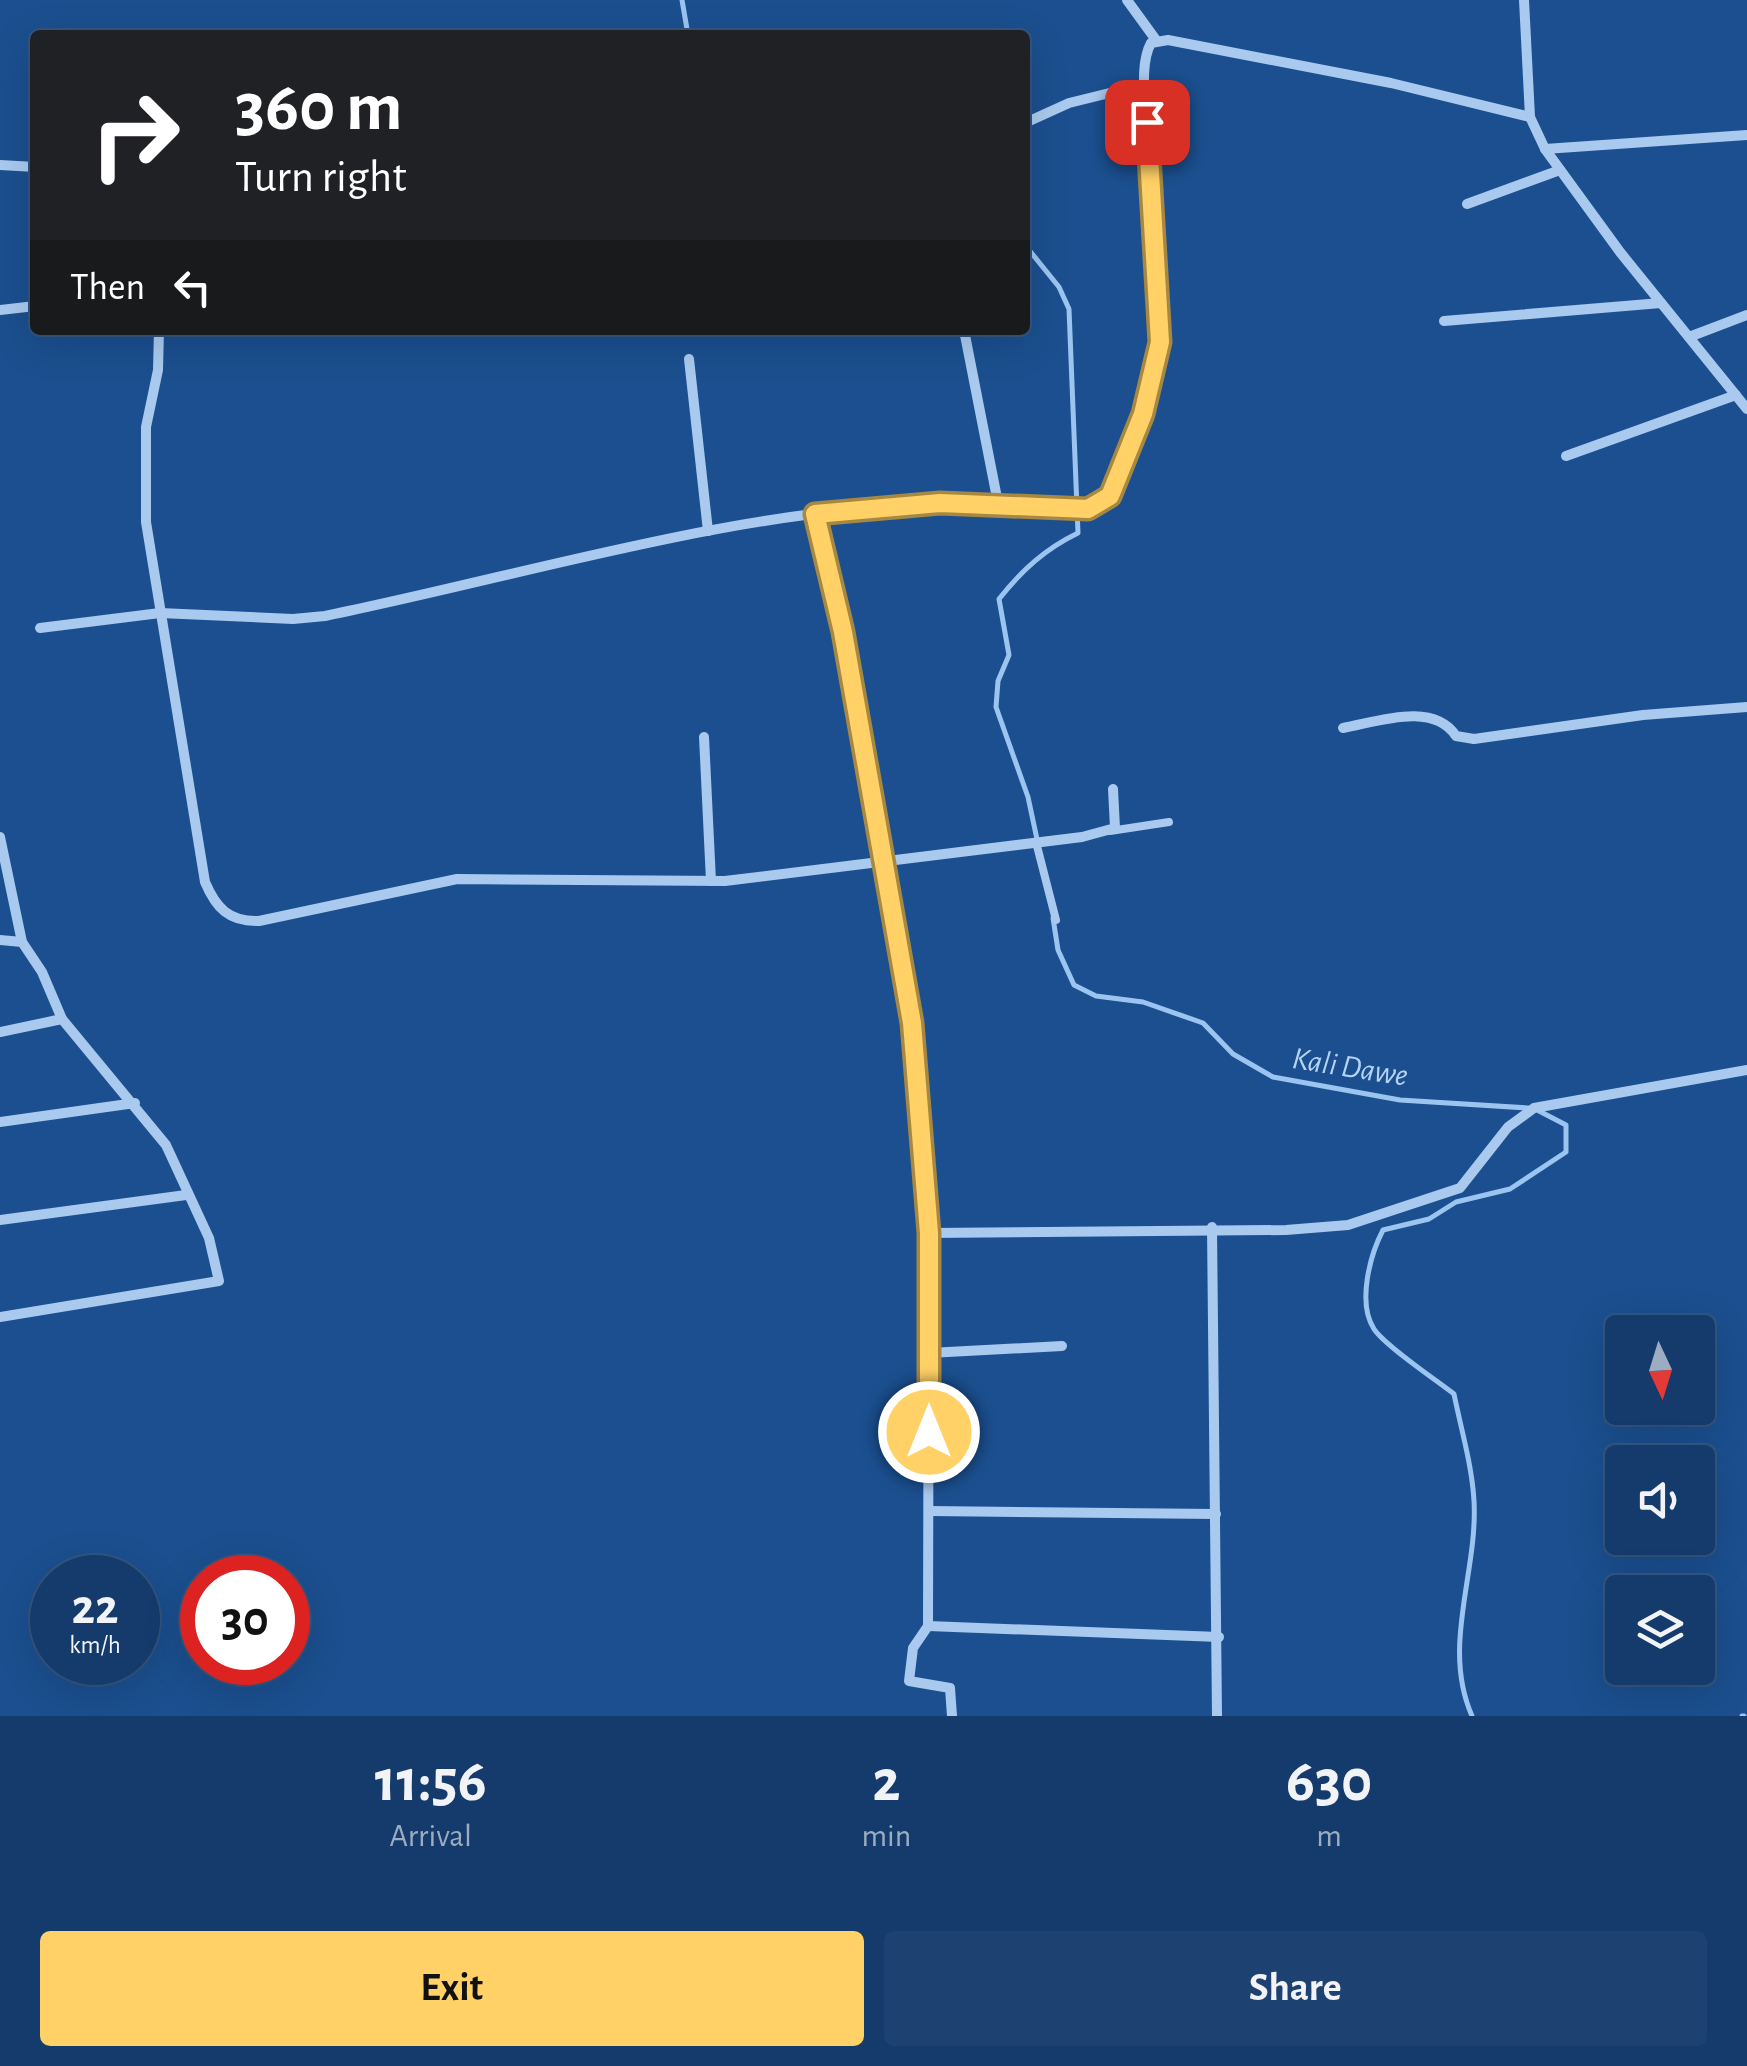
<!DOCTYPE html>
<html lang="en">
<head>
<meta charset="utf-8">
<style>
	:root { --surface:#143b6b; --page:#1d4271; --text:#f1f3f6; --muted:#9dadc1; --line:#33557e; --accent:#ffd166 }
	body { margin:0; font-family:"Alegreya Sans",sans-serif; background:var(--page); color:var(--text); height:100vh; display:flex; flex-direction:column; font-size:38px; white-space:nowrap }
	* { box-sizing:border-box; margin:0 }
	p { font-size:32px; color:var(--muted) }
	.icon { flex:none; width:55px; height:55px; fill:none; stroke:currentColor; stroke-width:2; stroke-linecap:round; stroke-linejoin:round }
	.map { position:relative; height:1716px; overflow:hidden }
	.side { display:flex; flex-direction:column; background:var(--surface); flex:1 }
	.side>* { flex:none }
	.banner { position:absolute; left:30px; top:30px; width:1000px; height:305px; border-radius:10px; box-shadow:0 10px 40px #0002,0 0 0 2px var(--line); background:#202124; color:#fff; overflow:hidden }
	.needle { width:65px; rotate:176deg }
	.fabs { position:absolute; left:1605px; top:1315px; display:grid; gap:20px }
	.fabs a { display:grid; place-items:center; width:110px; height:110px; border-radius:10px; background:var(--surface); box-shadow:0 10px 40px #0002,0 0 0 2px var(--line); font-size:50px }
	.speed { position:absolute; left:30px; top:1555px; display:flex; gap:20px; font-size:50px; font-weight:700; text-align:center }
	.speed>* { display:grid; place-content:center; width:130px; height:130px; border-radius:50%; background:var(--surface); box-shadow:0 10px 40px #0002,0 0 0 2px var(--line); line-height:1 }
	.speed small { font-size:25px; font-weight:400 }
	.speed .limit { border:15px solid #d22; background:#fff; color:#111 }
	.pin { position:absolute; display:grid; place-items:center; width:85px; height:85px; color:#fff; margin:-42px; border-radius:20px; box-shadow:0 5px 15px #0006 }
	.me { position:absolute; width:110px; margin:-55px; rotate:0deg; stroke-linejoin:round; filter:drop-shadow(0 0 8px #0008) }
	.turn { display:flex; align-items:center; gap:35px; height:210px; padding:0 40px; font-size:45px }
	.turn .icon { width:130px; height:130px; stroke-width:2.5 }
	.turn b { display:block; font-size:70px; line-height:85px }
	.then { display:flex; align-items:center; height:95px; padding:0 40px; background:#0003; gap:20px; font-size:38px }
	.eta { display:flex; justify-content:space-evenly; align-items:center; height:170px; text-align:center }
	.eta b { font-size:60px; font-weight:700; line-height:70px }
	.primary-button { display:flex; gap:20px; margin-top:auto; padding:20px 40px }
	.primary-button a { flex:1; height:115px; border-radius:10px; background:var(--accent); color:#111; font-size:40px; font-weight:700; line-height:115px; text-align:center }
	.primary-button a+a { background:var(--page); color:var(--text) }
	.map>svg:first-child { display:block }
</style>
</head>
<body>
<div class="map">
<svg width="1747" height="1716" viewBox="0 0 1747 1716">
	<rect width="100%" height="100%" fill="#1b4f8f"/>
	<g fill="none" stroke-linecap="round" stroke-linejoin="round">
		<!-- stream -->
		<g stroke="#9cc4f0" stroke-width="5">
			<polyline points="682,0 688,35"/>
			<path d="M 1025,245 L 1059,287 L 1069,309 L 1078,533 C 1045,549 1022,570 999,599 L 1009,655 L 998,681 L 996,707 L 1028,797 L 1038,844"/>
			<polyline points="1053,918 1058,950 1074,985 1096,996 1143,1002 1203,1023 1233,1054 1273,1077 1400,1100 1528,1108"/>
			<path d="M 1472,1716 C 1441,1646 1478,1573 1474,1501 C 1472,1465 1461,1429 1454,1394 C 1436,1380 1384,1345 1374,1329 C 1357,1303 1370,1255 1383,1230 L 1429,1219 L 1456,1202 L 1510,1189 L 1566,1152 L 1566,1125 L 1539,1111"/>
			<polyline points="1742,1716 1744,1716"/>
		</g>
		<!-- lane -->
		<g stroke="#a9c9ee" stroke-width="8">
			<polyline points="1110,831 1169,822"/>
			<polyline points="1036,842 1056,920"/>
		</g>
		<!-- street -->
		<g stroke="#a9c9ee" stroke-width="10">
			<polyline points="1127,0 1156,40"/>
			<polyline points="1524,0 1530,117 1545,149 1620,252 1747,409"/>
			<polyline points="1025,123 1069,103 1146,84"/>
			<polyline points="1545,149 1747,135"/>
			<polyline points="0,165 35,167"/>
			<polyline points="1467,204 1560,170"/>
			<polyline points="0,310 35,306"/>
			<polyline points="1444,321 1661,303"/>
			<path d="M 159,330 L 158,370 L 146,427 L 146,522 L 205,882 C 216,908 229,922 259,921 L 457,879 L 725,881 L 1082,837 L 1115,828 L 1113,789"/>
			<polyline points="964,330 998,503"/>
			<polyline points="1689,337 1747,315"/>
			<polyline points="689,359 708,531"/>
			<polyline points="1566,456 1736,395"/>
			<polyline points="815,514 887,865 920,1096 929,1233 928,1626 1219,1637"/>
			<path d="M 40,628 L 160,613 L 293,619 L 325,616 C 530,574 731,510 942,503 C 977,502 1074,518 1099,505 C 1128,490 1145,404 1152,373 C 1172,292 1150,201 1146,118 C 1145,95 1140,63 1151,43 L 1168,40 L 1391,83 L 1530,117"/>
			<path d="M 1343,728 C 1377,722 1433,701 1456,736 L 1474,739 L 1643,715 L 1747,707"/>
			<polyline points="704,737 711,881"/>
			<polyline points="0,837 22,942 42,972 62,1019 166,1145 209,1238 219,1281 0,1317"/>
			<polyline points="0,940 22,942"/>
			<polyline points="0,1032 62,1019"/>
			<polyline points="0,1122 135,1103"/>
			<polyline points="0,1220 186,1195"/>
			<polyline points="1212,1227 1217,1716"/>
			<polyline points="929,1233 1286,1230 1348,1225 1460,1188 1508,1127 1534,1108 1747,1070"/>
			<polyline points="929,1353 1062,1346"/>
			<polyline points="929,1511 1216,1514"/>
			<polyline points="928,1626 913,1648 909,1681 950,1688 952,1716"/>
		</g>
	</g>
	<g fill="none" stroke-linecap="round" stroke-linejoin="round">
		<!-- route casing -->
		<g stroke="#a68842" stroke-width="25">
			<polyline id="route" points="929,1432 929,1233 912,1023 843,632 815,514 940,503 1088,509 1110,496 1143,414 1160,342 1147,122"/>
		</g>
		<!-- route -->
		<use href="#route" stroke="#ffd166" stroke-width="18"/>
	</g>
	<g text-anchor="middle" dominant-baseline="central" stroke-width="8" stroke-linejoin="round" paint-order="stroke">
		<!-- water labels -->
		<g font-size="32" font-style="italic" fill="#b5d3f5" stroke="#1b4f8f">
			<text transform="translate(1350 1067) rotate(9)">Kali Dawe</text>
		</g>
	</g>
</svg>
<div class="fabs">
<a><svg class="needle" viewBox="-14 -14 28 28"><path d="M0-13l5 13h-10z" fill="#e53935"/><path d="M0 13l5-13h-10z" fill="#9dadc1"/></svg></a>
<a><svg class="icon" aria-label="sound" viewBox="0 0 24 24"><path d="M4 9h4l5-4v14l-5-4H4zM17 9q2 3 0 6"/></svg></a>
<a><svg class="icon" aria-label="layers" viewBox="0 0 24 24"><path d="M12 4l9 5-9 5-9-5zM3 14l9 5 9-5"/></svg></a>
</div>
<div class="speed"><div>22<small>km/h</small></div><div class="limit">30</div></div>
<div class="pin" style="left:1147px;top:122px;background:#d93025"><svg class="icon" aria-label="arrive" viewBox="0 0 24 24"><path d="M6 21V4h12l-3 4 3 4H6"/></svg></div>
<svg class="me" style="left:929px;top:1432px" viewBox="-20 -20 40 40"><circle r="17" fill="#ffd166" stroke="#fff" stroke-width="3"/><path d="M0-11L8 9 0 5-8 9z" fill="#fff"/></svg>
<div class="banner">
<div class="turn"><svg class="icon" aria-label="right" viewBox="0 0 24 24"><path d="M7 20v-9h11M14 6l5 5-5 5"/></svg><div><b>360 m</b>Turn right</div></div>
<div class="then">Then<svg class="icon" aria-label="left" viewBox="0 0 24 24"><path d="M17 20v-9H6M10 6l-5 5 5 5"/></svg></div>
</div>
</div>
<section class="side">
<div class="eta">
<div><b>11:56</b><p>Arrival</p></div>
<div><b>2</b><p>min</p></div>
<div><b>630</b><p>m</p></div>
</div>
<div class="primary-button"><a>Exit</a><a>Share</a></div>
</section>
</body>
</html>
